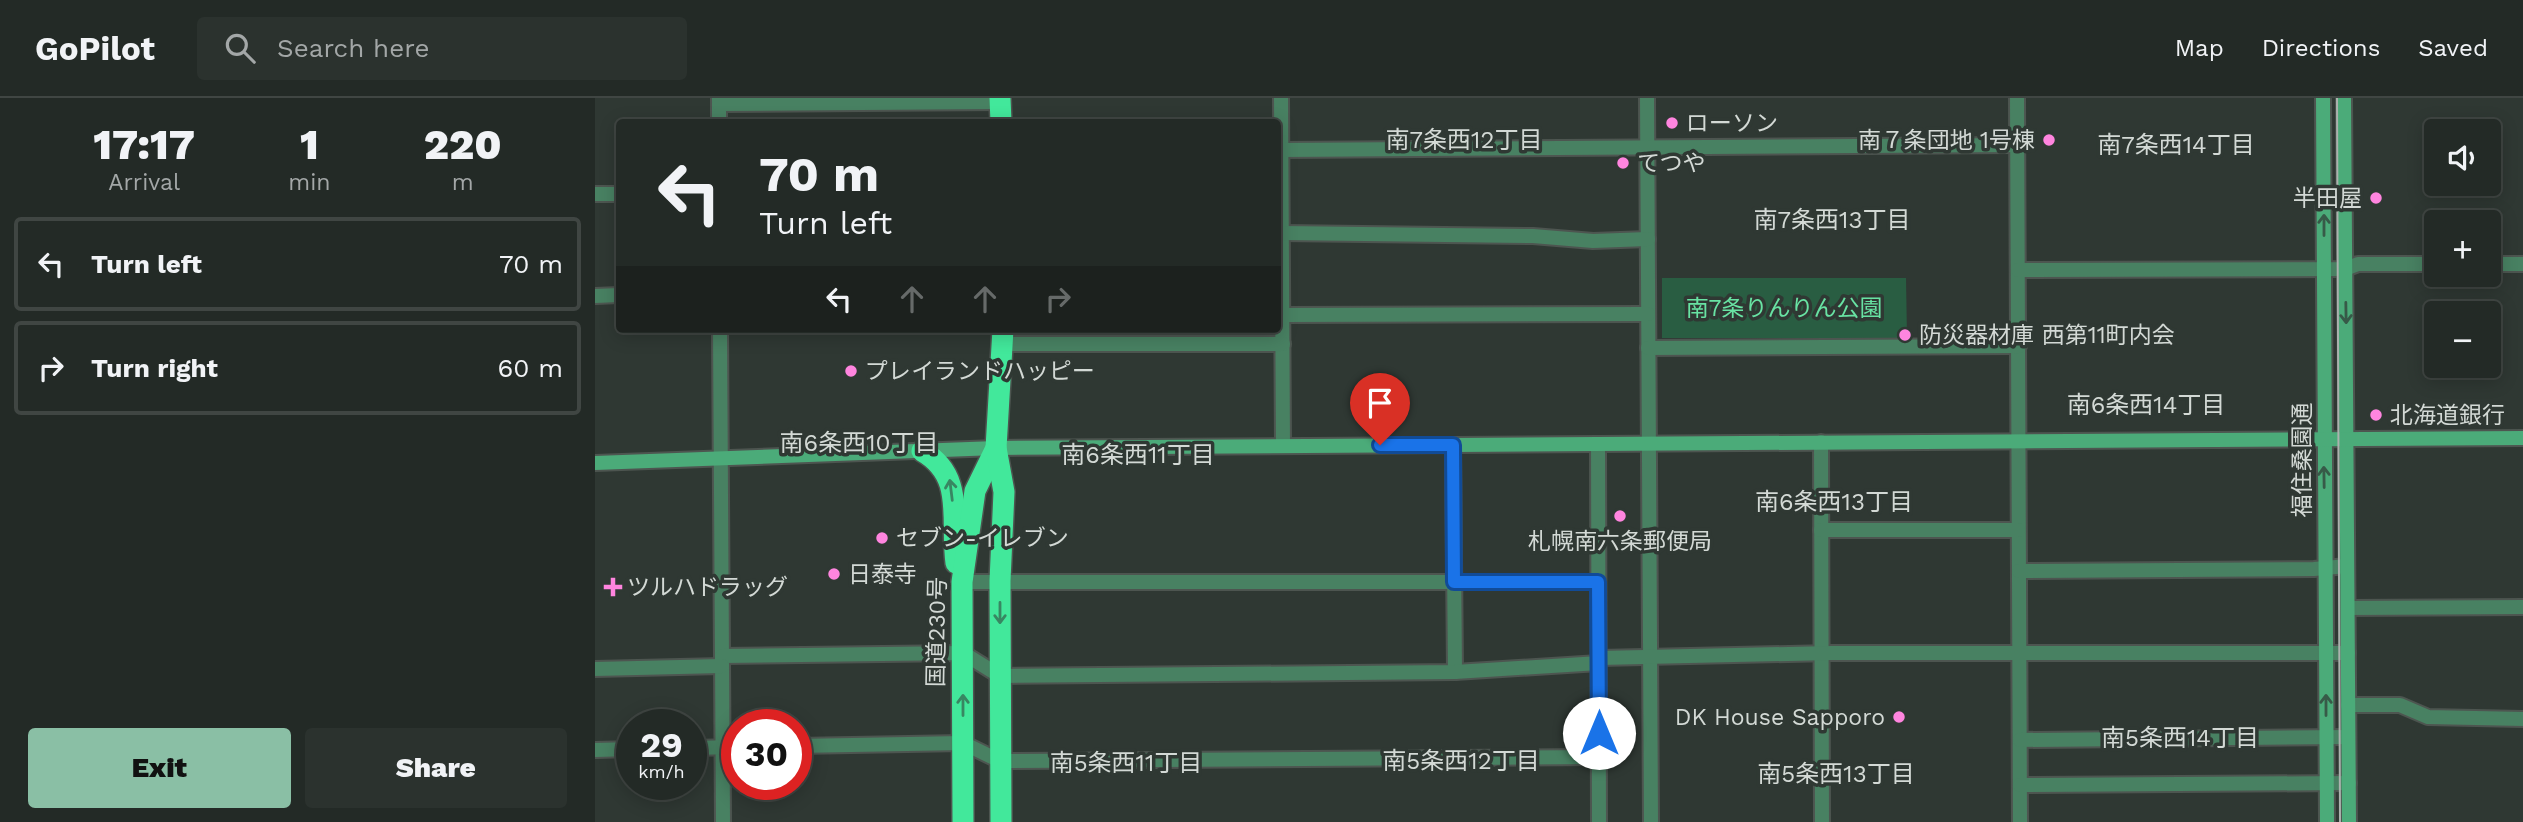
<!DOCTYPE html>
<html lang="en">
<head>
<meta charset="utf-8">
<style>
	:root { --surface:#232a26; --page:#2b322e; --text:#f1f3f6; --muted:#a3a7a7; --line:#404643; --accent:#8abfa5 }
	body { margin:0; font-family:"Work Sans","Noto Sans JP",sans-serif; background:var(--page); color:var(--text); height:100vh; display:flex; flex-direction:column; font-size:26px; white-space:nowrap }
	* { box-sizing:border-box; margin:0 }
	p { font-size:23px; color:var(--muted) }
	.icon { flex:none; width:38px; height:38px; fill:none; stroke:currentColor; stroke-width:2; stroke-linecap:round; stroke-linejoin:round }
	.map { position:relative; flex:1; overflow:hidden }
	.drawer { display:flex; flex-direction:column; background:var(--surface); width:595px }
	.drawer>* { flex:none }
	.hud { position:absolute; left:21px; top:21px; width:665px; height:214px; border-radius:7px; box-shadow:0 4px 18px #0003,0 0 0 2px var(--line); background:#232a26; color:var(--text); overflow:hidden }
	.controls { position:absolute; left:1829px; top:21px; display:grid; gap:14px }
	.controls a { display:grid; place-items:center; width:77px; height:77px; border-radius:7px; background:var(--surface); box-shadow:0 4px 18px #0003,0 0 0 2px var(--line); font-size:35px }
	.speed { position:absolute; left:21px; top:611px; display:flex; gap:14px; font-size:35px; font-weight:700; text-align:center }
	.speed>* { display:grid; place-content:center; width:91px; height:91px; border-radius:50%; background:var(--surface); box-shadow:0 4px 18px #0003,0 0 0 2px var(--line); line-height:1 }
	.speed small { font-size:18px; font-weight:400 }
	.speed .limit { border:10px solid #d22; background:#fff; color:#111 }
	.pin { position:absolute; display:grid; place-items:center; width:60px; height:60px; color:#fff; margin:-72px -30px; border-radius:50% 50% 50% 0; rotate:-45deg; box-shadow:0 0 7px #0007 }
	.pin .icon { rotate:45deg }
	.me { position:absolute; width:77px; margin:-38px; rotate:0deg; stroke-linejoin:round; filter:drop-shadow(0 0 5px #0008) }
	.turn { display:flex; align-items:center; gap:24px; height:147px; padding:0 28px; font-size:32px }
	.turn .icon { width:91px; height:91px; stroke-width:2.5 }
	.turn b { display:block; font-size:49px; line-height:60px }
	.lanes { display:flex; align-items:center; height:66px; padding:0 28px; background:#0003; justify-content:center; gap:35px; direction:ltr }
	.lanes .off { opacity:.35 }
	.eta { display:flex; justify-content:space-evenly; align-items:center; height:119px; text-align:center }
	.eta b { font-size:42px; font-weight:800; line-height:49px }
	.cta { display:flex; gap:14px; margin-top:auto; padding:14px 28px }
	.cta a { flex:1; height:80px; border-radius:7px; background:var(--accent); color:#111; font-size:28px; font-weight:800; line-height:80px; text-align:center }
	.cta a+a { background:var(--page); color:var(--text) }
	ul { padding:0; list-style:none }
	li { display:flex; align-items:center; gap:21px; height:94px; margin:0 14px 10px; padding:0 14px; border:4px solid var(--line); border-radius:7px }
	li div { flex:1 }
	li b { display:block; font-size:26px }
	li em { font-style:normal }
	header { display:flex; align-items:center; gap:42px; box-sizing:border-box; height:98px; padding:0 35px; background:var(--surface); border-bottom:2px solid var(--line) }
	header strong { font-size:33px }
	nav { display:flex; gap:38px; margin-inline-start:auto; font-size:24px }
	.search { width:490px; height:63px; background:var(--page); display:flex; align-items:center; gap:18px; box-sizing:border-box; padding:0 24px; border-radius:7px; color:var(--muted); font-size:26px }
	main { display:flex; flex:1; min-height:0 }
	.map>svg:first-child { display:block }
</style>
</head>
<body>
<header>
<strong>GoPilot</strong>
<div class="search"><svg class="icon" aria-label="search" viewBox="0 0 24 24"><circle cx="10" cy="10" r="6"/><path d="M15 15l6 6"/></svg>Search here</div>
<nav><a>Map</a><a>Directions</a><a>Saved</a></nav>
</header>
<main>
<section class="drawer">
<div class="eta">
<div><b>17:17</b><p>Arrival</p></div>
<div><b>1</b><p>min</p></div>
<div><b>220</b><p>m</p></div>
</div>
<ul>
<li><svg class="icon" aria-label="left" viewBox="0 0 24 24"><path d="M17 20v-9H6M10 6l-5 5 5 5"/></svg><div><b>Turn left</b></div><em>70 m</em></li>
<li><svg class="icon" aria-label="right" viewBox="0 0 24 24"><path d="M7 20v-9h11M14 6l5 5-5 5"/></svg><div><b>Turn right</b></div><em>60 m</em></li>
</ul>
<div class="cta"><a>Exit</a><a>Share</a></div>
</section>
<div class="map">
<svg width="1928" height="724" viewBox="0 0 1928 724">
	<rect width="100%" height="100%" fill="#2f3833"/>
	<!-- green -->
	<polygon fill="#295d42" points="1067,180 1311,180 1312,240 1067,240"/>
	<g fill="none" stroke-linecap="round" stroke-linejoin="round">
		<!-- street casing -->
		<g stroke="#4d5550" stroke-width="18">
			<g id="street">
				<polyline points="124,0 124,24"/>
				<polyline points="686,0 688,348"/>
				<polyline points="1052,0 1056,724"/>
				<polyline points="1422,0 1425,724"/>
				<polyline points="124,6 405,4"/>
				<polyline points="686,52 1422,47"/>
				<polyline points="0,96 24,96"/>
				<polyline points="687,135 938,138 998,143 1053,141"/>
				<polyline points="1894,166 1928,166"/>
				<polyline points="1423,172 1750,171 1763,166 1841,166"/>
				<polyline points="0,198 24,197"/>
				<polyline points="688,217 1053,216"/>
				<polyline points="125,231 128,724"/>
				<polyline points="408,246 688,246"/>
				<polyline points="1053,250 1424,248"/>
				<polyline points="1226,344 1227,724"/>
				<polyline points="1003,346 1004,724"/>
				<polyline points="858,347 860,574"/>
				<polyline points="1226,432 1423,432"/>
				<polyline points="1424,473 1719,471 1752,468"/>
				<polyline points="367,484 1003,484"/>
				<polyline points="1753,510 1928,509"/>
				<polyline points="127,558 368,555 405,578 860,574 1004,565"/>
				<polyline points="1004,560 1236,555 1753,555"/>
				<polyline points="0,571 127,568"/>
				<polyline points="1753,607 1805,607 1833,619 1928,621"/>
				<polyline points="1425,642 1753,639"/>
				<polyline points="201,648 368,645 405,663 1004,659"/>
				<polyline points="96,650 142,649"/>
				<polyline points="0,652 37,651"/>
				<polyline points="1425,687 1754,685"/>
			</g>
		</g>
		<!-- secondary casing -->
		<g stroke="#4d5550" stroke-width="18">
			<g id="secondary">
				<polyline points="1728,0 1732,724"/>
				<polyline points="1749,0 1754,724"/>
				<polyline points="0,365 401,350 1928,340"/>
			</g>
		</g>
		<!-- highway casing -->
		<g stroke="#4d5550" stroke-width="24">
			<g id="highway">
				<polyline points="405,0 406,24"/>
				<path d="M 327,353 C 371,378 355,422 361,465"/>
				<polyline points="368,724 367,484 380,393 401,350"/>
				<polyline points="406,724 405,483 409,394 401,350 408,231"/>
			</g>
		</g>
		<!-- street -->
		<use href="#street" stroke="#488162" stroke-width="14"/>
		<!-- secondary -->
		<use href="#secondary" stroke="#4bab79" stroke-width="14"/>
		<!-- highway -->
		<use href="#highway" stroke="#42e89b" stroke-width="21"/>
		<!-- tram -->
		<polyline stroke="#acb2ae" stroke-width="2" points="1742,0 1745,724"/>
	</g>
	<!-- one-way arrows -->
	<defs><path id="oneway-shaft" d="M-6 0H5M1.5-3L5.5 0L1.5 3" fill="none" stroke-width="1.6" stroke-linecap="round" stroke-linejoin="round" transform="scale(1.75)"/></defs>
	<g stroke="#375a48">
		<use href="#oneway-shaft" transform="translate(1729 127) rotate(-90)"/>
		<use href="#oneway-shaft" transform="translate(1751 215) rotate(89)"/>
		<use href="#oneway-shaft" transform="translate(1729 379) rotate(-91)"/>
		<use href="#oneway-shaft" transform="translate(1731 607) rotate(-90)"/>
	</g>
	<g stroke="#388762">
		<use href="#oneway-shaft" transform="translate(356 392) rotate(-97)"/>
		<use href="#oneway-shaft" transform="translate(405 515) rotate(90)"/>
		<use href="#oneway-shaft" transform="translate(368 607) rotate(-90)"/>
	</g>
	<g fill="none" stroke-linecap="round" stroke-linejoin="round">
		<!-- route casing -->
		<g stroke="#114b97" stroke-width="18">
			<polyline id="route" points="785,347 858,347 859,484 1003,484 1004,635"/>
		</g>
		<!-- route -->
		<use href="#route" stroke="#1a73e8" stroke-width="12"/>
	</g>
	<!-- markers -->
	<g fill="#ff85df" stroke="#2f3833" stroke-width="2.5">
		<circle cx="1077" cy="25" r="7"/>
		<circle cx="1454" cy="42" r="7"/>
		<circle cx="1028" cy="65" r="7"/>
		<circle cx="1781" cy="100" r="7"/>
		<circle cx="1310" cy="237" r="7"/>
		<circle cx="256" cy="273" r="7"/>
		<circle cx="1781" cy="317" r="7"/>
		<circle cx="1025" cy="418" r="7"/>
		<circle cx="287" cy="440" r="7"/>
		<circle cx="239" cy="476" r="7"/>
		<path d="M14.5 478.5h7v7h7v7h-7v7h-7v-7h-7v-7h7z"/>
		<circle cx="1304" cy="619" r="7"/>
	</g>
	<g text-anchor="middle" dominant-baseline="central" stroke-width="7" stroke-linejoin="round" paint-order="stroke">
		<!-- poi labels -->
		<g font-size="23" fill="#d3d9d5" stroke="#2f3833" text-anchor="start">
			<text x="1091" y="25">ローソン</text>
			<text x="1440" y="42" text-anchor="end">南７条団地 1号棟</text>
			<text x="1042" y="65">てつや</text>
			<text x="1767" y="100" text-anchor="end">半田屋</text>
			<text x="1324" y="237">防災器材庫 西第11町内会</text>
			<text x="270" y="273">プレイランドハッピー</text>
			<text x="1795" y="317">北海道銀行</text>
			<text x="301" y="440">セブン-イレブン</text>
			<text x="1025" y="443" text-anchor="middle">札幌南六条郵便局</text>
			<text x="253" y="476">日泰寺</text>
			<text x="32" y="489">ツルハドラッグ</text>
			<text x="1290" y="619" text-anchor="end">DK House Sapporo</text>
		</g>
		<!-- park labels -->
		<g font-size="23" fill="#68e3a3" stroke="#2f3833">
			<text x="1189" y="210">南7条りんりん公園</text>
		</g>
		<!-- street labels -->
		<g font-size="23" fill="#d3d9d5" stroke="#2f3833">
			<text transform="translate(1707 362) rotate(-90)">福住桑園通</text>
			<text transform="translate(342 534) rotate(-89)">国道230号</text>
		</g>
		<!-- neighbourhood labels -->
		<g font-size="24" fill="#d3d9d5" stroke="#2f3833">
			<text x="869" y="42">南7条西12丁目</text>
			<text x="1581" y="47">南7条西14丁目</text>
			<text x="1237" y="122">南7条西13丁目</text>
			<text x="1551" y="307">南6条西14丁目</text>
			<text x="264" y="345">南6条西10丁目</text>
			<text x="543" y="357">南6条西11丁目</text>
			<text x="1239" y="404">南6条西13丁目</text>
			<text x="1585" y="640">南5条西14丁目</text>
			<text x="866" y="663">南5条西12丁目</text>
			<text x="531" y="665">南5条西11丁目</text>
			<text x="1241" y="676">南5条西13丁目</text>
		</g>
	</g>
</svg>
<div class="controls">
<a><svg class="icon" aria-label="sound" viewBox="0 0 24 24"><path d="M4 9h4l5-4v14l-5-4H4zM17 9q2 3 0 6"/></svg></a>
<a>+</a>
<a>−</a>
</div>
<div class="speed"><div>29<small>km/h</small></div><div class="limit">30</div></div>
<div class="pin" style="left:785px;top:347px;background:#d93025"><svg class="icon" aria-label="arrive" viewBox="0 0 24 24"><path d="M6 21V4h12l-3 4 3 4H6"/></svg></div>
<svg class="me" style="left:1004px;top:635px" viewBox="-20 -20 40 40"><circle r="19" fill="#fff"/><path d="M0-13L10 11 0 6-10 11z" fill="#1a73e8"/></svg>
<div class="hud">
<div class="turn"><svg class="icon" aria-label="left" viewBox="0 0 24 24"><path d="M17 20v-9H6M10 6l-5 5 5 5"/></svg><div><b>70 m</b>Turn left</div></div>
<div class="lanes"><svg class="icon" aria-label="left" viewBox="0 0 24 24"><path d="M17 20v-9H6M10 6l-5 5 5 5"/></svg><svg class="icon off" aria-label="ahead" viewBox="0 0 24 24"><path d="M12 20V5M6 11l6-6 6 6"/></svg><svg class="icon off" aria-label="ahead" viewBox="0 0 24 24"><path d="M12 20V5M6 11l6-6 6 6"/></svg><svg class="icon off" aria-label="right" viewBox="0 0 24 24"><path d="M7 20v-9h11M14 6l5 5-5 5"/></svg></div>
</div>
</div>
</main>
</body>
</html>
